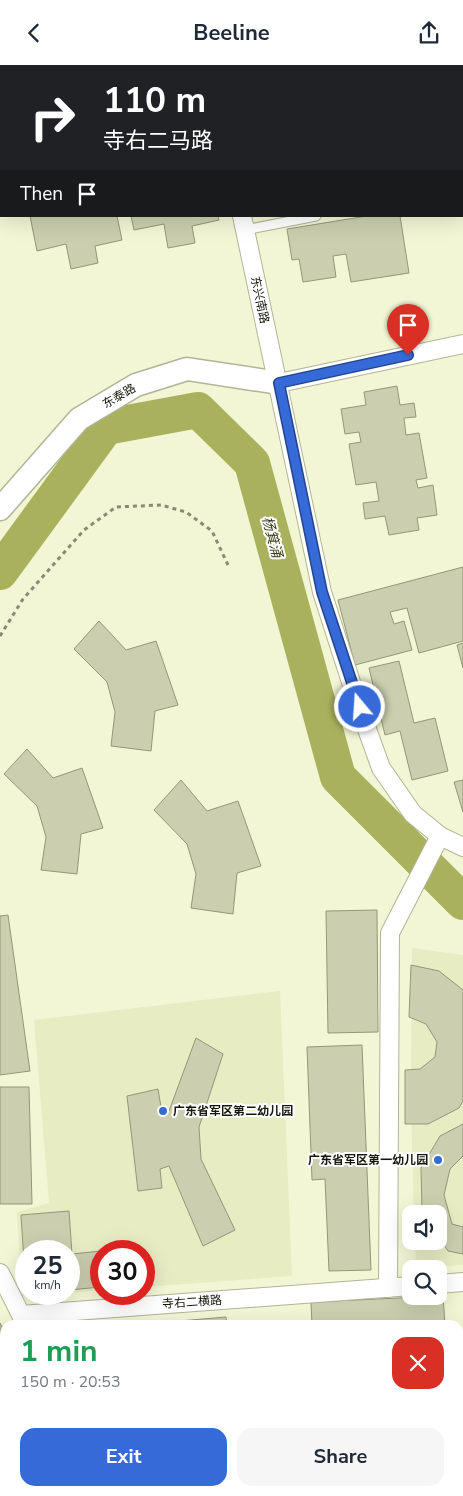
<!DOCTYPE html>
<html lang="en">
<head>
<meta charset="utf-8">
<style>
	:root { --surface:#fff; --page:#f6f6f7; --text:#1f2937; --muted:#747a83; --accent:#366ad9 }
	body { margin:0; font-family:"Nunito Sans","Noto Sans SC",sans-serif; background:var(--page); color:var(--text); height:100vh; display:flex; flex-direction:column; font-size:19px; white-space:nowrap }
	* { box-sizing:border-box; margin:0 }
	p { font-size:16px; color:var(--muted) }
	.icon { flex:none; width:28px; height:28px; fill:none; stroke:currentColor; stroke-width:2; stroke-linecap:round; stroke-linejoin:round }
	.map { position:relative; flex:1; overflow:hidden }
	.panel { position:absolute; left:0px; top:1255px; width:464px; height:176px; display:flex; flex-direction:column; background:var(--surface); border-radius:15px 15px 0 0; box-shadow:0 5px 20px #0002 }
	.panel>* { flex:none }
	.top-card { position:absolute; left:0px; top:0px; width:464px; height:152px; box-shadow:0 5px 20px #0002; background:#202124; color:#fff; overflow:hidden }
	.tools { position:absolute; left:402px; top:1140px; display:grid; gap:10px }
	.tools a { display:grid; place-items:center; width:45px; height:45px; border-radius:10px; background:var(--surface); box-shadow:0 5px 20px #0002; font-size:25px }
	.speed { position:absolute; left:15px; top:1175px; display:flex; gap:10px; font-size:25px; font-weight:700; text-align:center }
	.speed>* { display:grid; place-content:center; width:65px; height:65px; border-radius:50%; background:var(--surface); box-shadow:0 5px 20px #0002; line-height:1 }
	.speed small { font-size:12px; font-weight:400 }
	.speed .limit { border:8px solid #d22; background:#fff; color:#111 }
	.pin { position:absolute; display:grid; place-items:center; width:42px; height:42px; color:#fff; margin:-51px -21px; border-radius:50% 50% 50% 0; rotate:-45deg; box-shadow:0 0 5px #0007 }
	.pin .icon { rotate:45deg }
	.me { position:absolute; width:55px; margin:-28px; rotate:342deg; stroke-linejoin:round; filter:drop-shadow(0 0 4px #0008) }
	.turn { display:flex; align-items:center; gap:18px; height:105px; padding:0 20px; font-size:22px }
	.turn .icon { width:65px; height:65px; stroke-width:2.5 }
	.turn b { display:block; font-size:35px; line-height:42px }
	.then { display:flex; align-items:center; height:48px; padding:0 20px; background:#0003; gap:10px; font-size:19px }
	.round { display:grid; place-items:center; flex:none; width:52px; height:52px; border-radius:15px; background:var(--page) }
	.head { display:flex; align-items:center; justify-content:space-between; height:85px; padding:0 20px }
	h1 { font-size:30px; font-weight:700; line-height:38px; color:#1e9e55 }
	.action { display:flex; gap:10px; margin-top:auto; padding:10px 20px }
	.action a { flex:1; height:58px; border-radius:15px; background:var(--accent); color:#fff; font-size:20px; font-weight:700; line-height:58px; text-align:center }
	.action a+a { background:var(--page); color:var(--text) }
	header { display:flex; justify-content:space-between; align-items:center; height:65px; padding:0 20px; background:var(--surface); font-size:22px; font-weight:700 }
	.map>svg:first-child { display:block }
</style>
</head>
<body>
<header><svg class="icon" aria-label="back" viewBox="0 0 24 24"><path d="M15 5l-7 7 7 7"/></svg>Beeline<svg class="icon" aria-label="share" viewBox="0 0 24 24"><path d="M12 15V3M7 8l5-5 5 5M5 13v7h14v-7"/></svg></header>
<div class="map">
<svg width="463" height="1431" viewBox="0 0 463 1431">
	<rect width="100%" height="100%" fill="#f2f6d5"/>
	<!-- built -->
	<g fill="#e7ecc3">
		<polygon points="412,883 463,890 463,1200 416,1203 415,1176 439,1176 439,1149 414,1149 411,1042"/>
		<polygon points="280,926 292,1211 144,1222 144,1186 101,1186 101,1225 69,1228 69,1186 26,1186 26,1229 55,1229 22,1231 17,1147 49,1138 34,955"/>
	</g>
	<g fill="none" stroke-linecap="round" stroke-linejoin="round">
		<!-- river -->
		<polyline stroke="#aab15d" stroke-width="36" points="0,507 106,362 198,345 252,398 338,712 463,837"/>
	</g>
	<!-- building -->
	<g fill="#cbcfaf" stroke="#939778">
		<polygon points="0,0 86,0 86,1 1,1 1,9"/>
		<polygon points="100,0 162,0 162,1 101,1"/>
		<polygon points="259,0 370,0 364,1"/>
		<polygon points="30,151 117,151 122,175 95,181 98,198 71,204 66,179 37,186"/>
		<polygon points="131,151 218,151 219,155 192,161 195,178 168,183 164,159 134,165"/>
		<polygon points="367,151 400,151 409,208 351,217 346,189 333,191 336,212 303,217 299,194 292,195 287,164"/>
		<polygon points="397,321 400,340 414,338 416,352 404,353 406,370 419,368 427,413 416,415 418,423 433,420 437,450 417,453 419,465 389,470 385,451 365,454 363,438 379,436 376,417 356,420 349,379 361,377 359,367 345,369 341,344 366,340 364,327"/>
		<polygon points="463,502 463,576 419,588 407,543 390,547 394,559 404,556 412,585 355,600 338,535"/>
		<polygon points="99,556 126,585 156,576 178,640 155,646 151,686 111,681 115,647 107,617 74,584"/>
		<polygon points="463,578 463,603 457,580"/>
		<polygon points="399,596 414,658 435,653 448,706 412,715 400,666 385,670 369,603"/>
		<polygon points="27,684 53,713 82,703 103,763 81,769 77,809 41,805 46,772 37,741 4,709"/>
		<polygon points="181,715 207,746 238,736 261,801 237,808 233,849 191,843 196,809 187,779 154,745"/>
		<polygon points="463,715 463,747 454,717"/>
		<polygon points="377,845 378,967 328,968 326,846"/>
		<polygon points="8,850 30,1006 0,1010 0,851"/>
		<polygon points="411,900 439,906 463,925 463,1036 459,1043 428,1059 405,1059 405,1005 420,1004 435,992 437,977 426,959 409,952"/>
		<polygon points="196,973 223,989 199,1062 201,1094 235,1165 203,1181 169,1101 160,1104 162,1123 138,1126 127,1031 158,1024 162,1048 169,1046"/>
		<polygon points="362,980 371,1205 329,1206 325,1114 312,1115 307,982"/>
		<polygon points="0,1022 29,1022 32,1139 0,1139"/>
		<polygon points="463,1059 463,1091 450,1104 444,1130 452,1159 463,1162 463,1189 448,1186 439,1172 439,1149 424,1149 422,1145 421,1103 440,1071"/>
		<polygon points="69,1146 72,1189 101,1186 101,1222 69,1225 69,1186 26,1186 26,1228 21,1150"/>
		<polygon points="443,1231 445,1260 312,1260 311,1237"/>
		<polygon points="226,1252 227,1260 133,1260"/>
		<polygon points="0,1258 5,1267 5,1321 0,1312"/>
		<polygon points="459,1389 463,1389 463,1431 427,1431 427,1426 459,1426"/>
		<polygon points="0,1396 5,1405 5,1426 16,1426 18,1431 0,1431"/>
		<polygon points="65,1426 96,1426 98,1431 68,1431"/>
		<polygon points="139,1426 241,1426 242,1431 140,1431"/>
		<polygon points="169,1426 200,1426 201,1431 169,1431"/>
	</g>
	<g fill="none" stroke-linecap="round" stroke-linejoin="round">
		<!-- service casing -->
		<g stroke="#b1b596" stroke-width="11">
			<g id="service">
				<polyline points="462,122 463,122"/>
				<polyline points="245,165 316,151"/>
			</g>
		</g>
		<!-- minor casing -->
		<g stroke="#b1b596" stroke-width="20">
			<g id="minor">
				<polyline points="209,0 209,1"/>
				<polyline points="242,151 322,527 359,642 381,703 413,749 440,771 463,782"/>
				<polyline points="279,318 463,279"/>
				<polyline points="0,1208 21,1250 411,1221"/>
				<polyline points="439,1219 463,1217"/>
				<polyline points="388,1223 390,868 440,771"/>
			</g>
		</g>
		<!-- tertiary casing -->
		<g stroke="#b1b596" stroke-width="25">
			<polyline id="tertiary" points="0,444 79,354 136,320 187,304 279,318"/>
		</g>
		<!-- path -->
		<polyline stroke="#888b74" stroke-width="3" stroke-dasharray="4 4" stroke-linecap="butt" points="0,571 23,534 84,465 116,442 161,440 186,447 212,466 228,500"/>
		<!-- service -->
		<use href="#service" stroke="#fff" stroke-width="9"/>
		<!-- minor -->
		<use href="#minor" stroke="#fff" stroke-width="18"/>
		<!-- tertiary -->
		<use href="#tertiary" stroke="#fff" stroke-width="22"/>
	</g>
	<g fill="none" stroke-linecap="round" stroke-linejoin="round">
		<!-- route casing -->
		<g stroke="#23458d" stroke-width="12">
			<polyline id="route" points="360,642 322,527 279,318 408,290"/>
		</g>
		<!-- route -->
		<use href="#route" stroke="#366ad9" stroke-width="9"/>
	</g>
	<!-- markers -->
	<g fill="#366ad9" stroke="#fff" stroke-width="2">
		<circle cx="163" cy="1046" r="5"/>
		<circle cx="438" cy="1095" r="5"/>
	</g>
	<g text-anchor="middle" dominant-baseline="central" stroke-width="4" stroke-linejoin="round" paint-order="stroke">
		<!-- street labels -->
		<g font-size="12" fill="#16170b" stroke="#fff">
			<text transform="translate(260 235) rotate(78)">东兴南路</text>
			<text transform="translate(119 331) rotate(-30)">东泰路</text>
			<text transform="translate(192 1237) rotate(-4)">寺右二横路</text>
		</g>
		<!-- poi labels -->
		<g font-size="12" font-weight="bold" fill="#16170b" stroke="#fff" text-anchor="start">
			<text x="173" y="1046">广东省军区第二幼儿园</text>
			<text x="428" y="1095" text-anchor="end">广东省军区第一幼儿园</text>
		</g>
		<!-- water labels -->
		<g font-size="14" font-style="italic" fill="#393c18" stroke="#fff">
			<text transform="translate(272 472) rotate(75)">杨箕涌</text>
		</g>
	</g>
</svg>
<div class="tools">
<a><svg class="icon" aria-label="sound" viewBox="0 0 24 24"><path d="M4 9h4l5-4v14l-5-4H4zM17 9q2 3 0 6"/></svg></a>
<a><svg class="icon" aria-label="search" viewBox="0 0 24 24"><circle cx="10" cy="10" r="6"/><path d="M15 15l6 6"/></svg></a>
</div>
<div class="speed"><div>25<small>km/h</small></div><div class="limit">30</div></div>
<div class="pin" style="left:408px;top:290px;background:#d93025"><svg class="icon" aria-label="arrive" viewBox="0 0 24 24"><path d="M6 21V4h12l-3 4 3 4H6"/></svg></div>
<svg class="me" style="left:360px;top:642px" viewBox="-20 -20 40 40"><circle r="17" fill="#366ad9" stroke="#fff" stroke-width="3"/><path d="M0-11L8 9 0 5-8 9z" fill="#fff"/></svg>
<div class="top-card">
<div class="turn"><svg class="icon" aria-label="right" viewBox="0 0 24 24"><path d="M7 20v-9h11M14 6l5 5-5 5"/></svg><div><b>110 m</b>寺右二马路</div></div>
<div class="then">Then<svg class="icon" aria-label="arrive" viewBox="0 0 24 24"><path d="M6 21V4h12l-3 4 3 4H6"/></svg></div>
</div>
<section class="panel">
<div class="head"><div><h1>1 min</h1><p>150 m · 20:53</p></div><a class="round" style="background:#d93025;color:#fff"><svg class="icon" aria-label="close" viewBox="0 0 24 24"><path d="M6 6l12 12M18 6L6 18"/></svg></a></div>
<div class="action"><a>Exit</a><a>Share</a></div>
</section>
</div>
</body>
</html>
